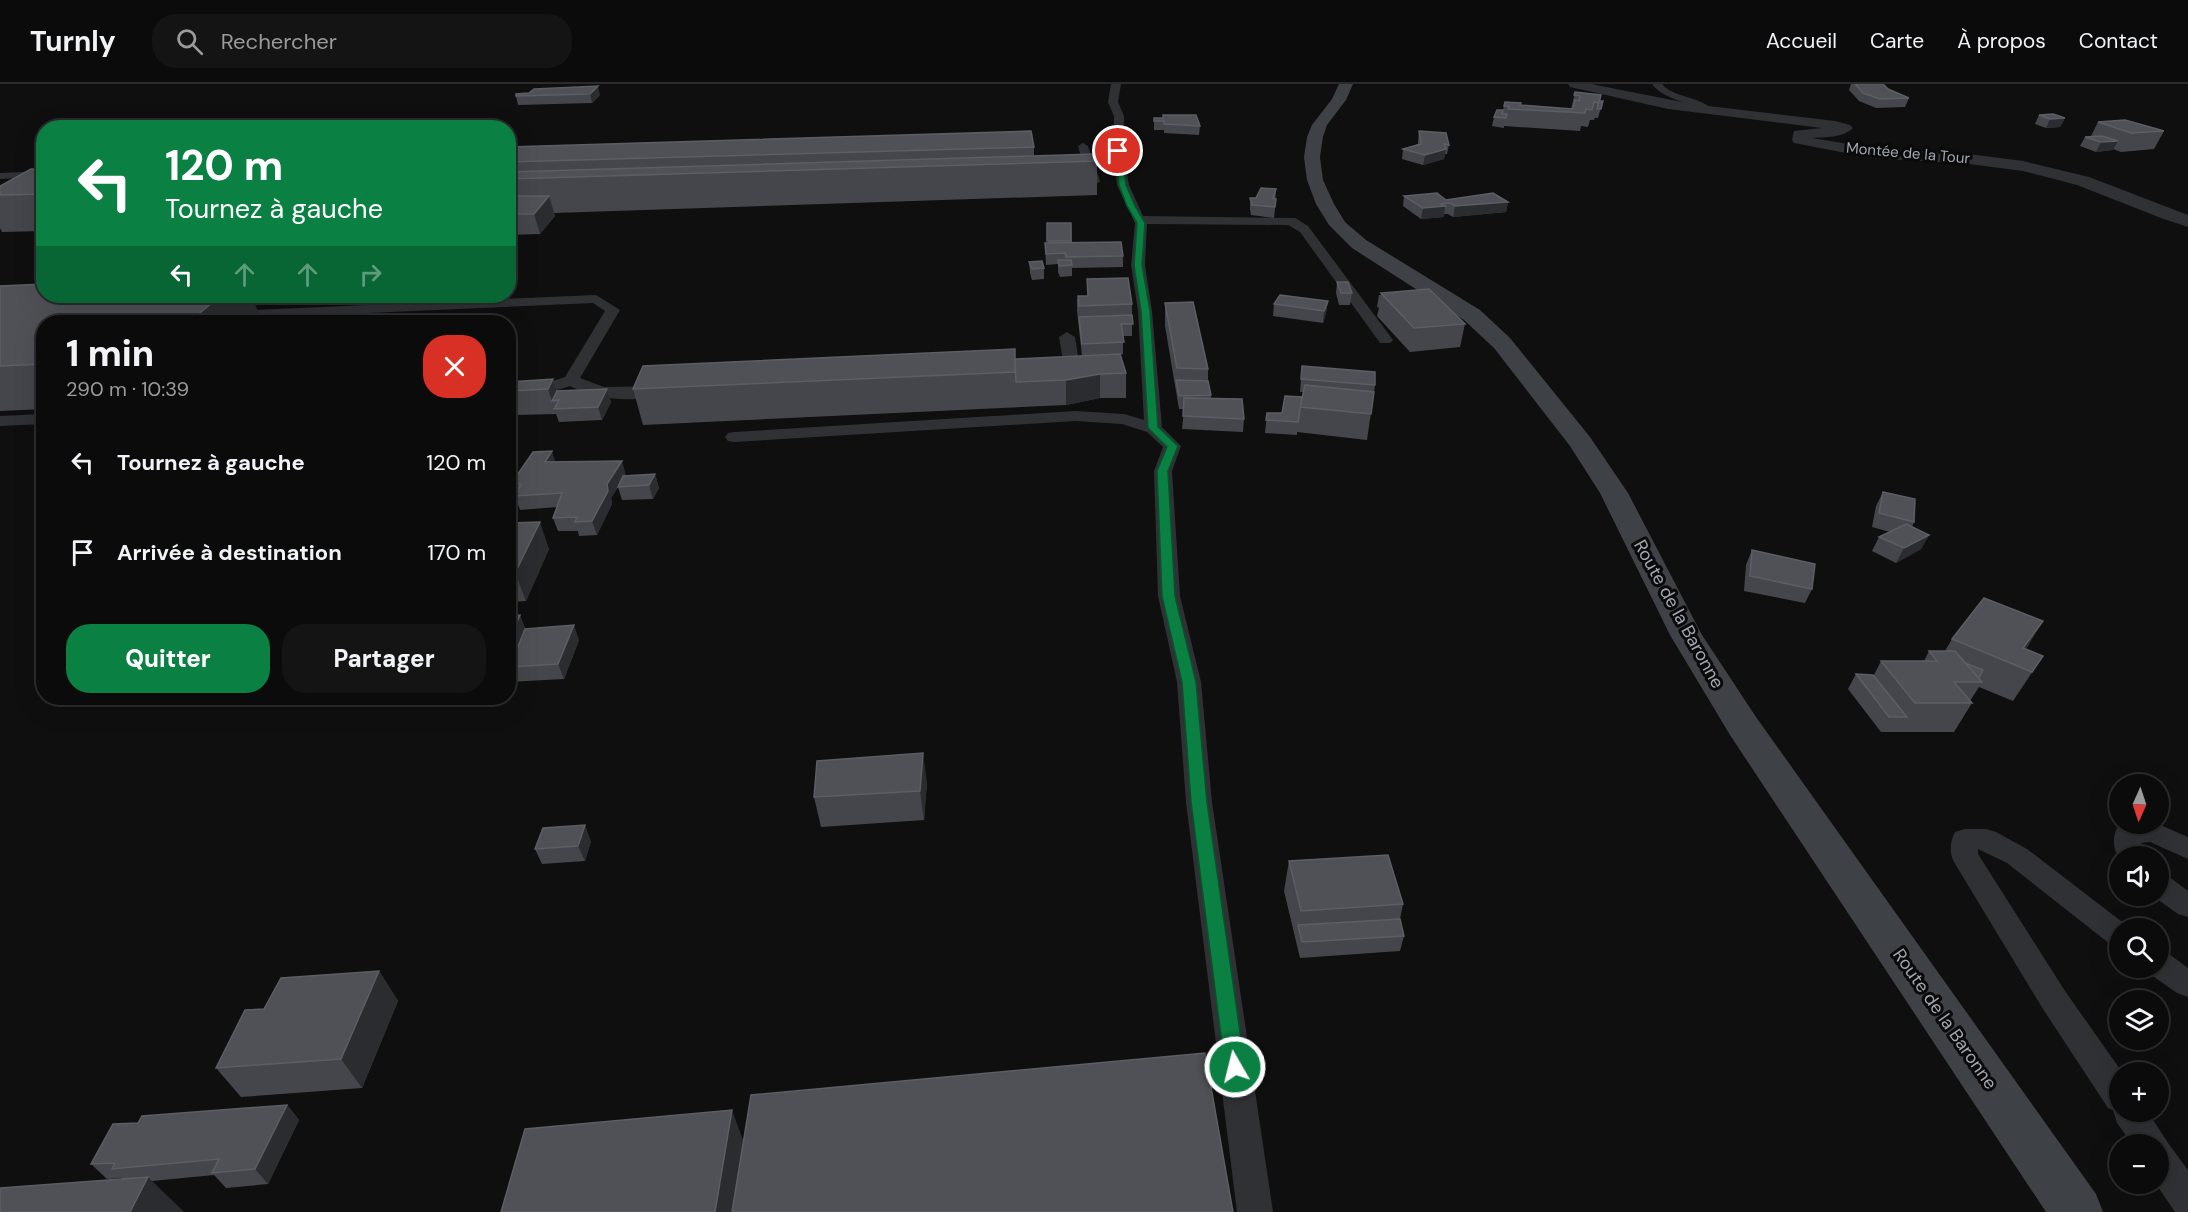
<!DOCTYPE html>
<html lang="fr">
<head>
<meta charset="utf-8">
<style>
	:root { --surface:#0b0b0c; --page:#141415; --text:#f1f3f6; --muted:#9a9b9d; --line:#2b2b2d; --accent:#0b8043 }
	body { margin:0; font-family:"DM Sans",sans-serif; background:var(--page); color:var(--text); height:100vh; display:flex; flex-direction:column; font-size:22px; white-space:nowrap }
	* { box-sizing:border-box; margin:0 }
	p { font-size:20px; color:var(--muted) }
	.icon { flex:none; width:33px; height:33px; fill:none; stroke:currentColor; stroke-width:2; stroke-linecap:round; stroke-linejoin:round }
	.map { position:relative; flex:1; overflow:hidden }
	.side { position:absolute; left:36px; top:231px; width:480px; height:390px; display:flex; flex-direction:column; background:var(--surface); border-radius:24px; box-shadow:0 6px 24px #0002,0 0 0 2px var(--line) }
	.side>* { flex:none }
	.top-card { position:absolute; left:36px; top:36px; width:480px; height:183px; border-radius:24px; box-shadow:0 6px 24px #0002,0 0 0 2px var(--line); background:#0b8043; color:#fff; overflow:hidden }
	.needle { width:39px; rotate:183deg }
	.controls { position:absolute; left:2109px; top:690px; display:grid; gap:12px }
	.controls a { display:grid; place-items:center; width:60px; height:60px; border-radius:50%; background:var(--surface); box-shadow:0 6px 24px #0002,0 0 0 2px var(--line); font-size:30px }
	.pin { position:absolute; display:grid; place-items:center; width:51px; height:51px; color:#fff; margin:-26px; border:3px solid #fff; border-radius:50%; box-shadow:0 2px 6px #0007 }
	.me { position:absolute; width:66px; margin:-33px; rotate:352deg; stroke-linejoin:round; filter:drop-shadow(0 0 4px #0008) }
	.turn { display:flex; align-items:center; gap:21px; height:126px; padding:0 30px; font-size:27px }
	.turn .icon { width:78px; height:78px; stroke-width:2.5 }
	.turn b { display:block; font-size:42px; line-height:51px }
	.lanes { display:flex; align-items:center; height:57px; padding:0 30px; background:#0003; justify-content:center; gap:30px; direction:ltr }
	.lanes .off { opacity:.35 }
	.round { display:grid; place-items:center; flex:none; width:63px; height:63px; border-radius:24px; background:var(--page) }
	.headline { display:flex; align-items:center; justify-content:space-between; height:102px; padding:0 30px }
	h1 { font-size:36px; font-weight:800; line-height:45px }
	.action { display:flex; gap:12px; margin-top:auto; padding:12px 30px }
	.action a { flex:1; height:69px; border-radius:24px; background:var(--accent); color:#fff; font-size:24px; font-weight:800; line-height:69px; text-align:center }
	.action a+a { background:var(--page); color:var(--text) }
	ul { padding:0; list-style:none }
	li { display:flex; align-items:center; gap:18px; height:90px; padding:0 30px }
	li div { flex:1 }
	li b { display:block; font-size:22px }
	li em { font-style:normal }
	header { display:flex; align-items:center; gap:36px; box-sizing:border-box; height:84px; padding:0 30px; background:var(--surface); border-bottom:2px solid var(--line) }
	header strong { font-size:28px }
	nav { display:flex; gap:33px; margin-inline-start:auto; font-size:21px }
	.search { width:420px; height:54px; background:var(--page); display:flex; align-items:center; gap:15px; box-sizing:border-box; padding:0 21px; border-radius:24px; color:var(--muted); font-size:22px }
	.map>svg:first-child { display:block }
</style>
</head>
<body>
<header>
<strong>Turnly</strong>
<div class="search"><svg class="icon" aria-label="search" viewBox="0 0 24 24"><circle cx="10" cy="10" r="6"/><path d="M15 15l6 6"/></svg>Rechercher</div>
<nav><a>Accueil</a><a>Carte</a><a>À propos</a><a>Contact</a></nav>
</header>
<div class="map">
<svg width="2188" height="1128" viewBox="0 0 2188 1128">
	<rect width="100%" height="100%" fill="#0f0f10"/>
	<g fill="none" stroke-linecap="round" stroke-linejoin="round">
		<!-- service -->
		<g fill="#303135" fill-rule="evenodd">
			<polygon points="1111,0 1121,0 1118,18 1124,32 1123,67 1129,101 1143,132 1295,134 1308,142 1393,256 1390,259 1380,259 1300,148 1288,141 1147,140 1145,181 1152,227 1162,343 1181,362 1172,387 1180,512 1201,598 1212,718 1273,1128 1237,1128 1186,718 1177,598 1158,512 1154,387 1163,363 1147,348 1122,340 1075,337 734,358 728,357 725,353 728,349 734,348 1075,327 1124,330 1144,336 1138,227 1131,181 1135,139 1117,101 1113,67 1114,32 1108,18"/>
			<path d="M 1652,0 L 1662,0 C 1672,13 1698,12 1712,25 L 1704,27 C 1686,17 1663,15 1652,0 Z"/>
			<polygon points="1083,59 1088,62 1100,97 1098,99 1094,100 1088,97 1078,62"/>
			<polygon points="44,87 44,93 0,95 0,89"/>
			<path d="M 596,211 L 620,226 L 580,294 L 604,303 L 665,302 L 671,304 L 673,307 L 671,310 C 640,318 598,318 570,302 L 545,310 L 508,314 L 508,304 L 543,300 L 565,293 L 605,227 L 593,219 L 229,235 L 222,231 L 229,227 Z"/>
			<path d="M 1067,248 L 1075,253 L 1080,284 C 1074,291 1059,296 1049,293 L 1047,290 L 1049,287 L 1064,282 L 1059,253 Z"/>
			<polygon points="44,330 44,340 0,342 0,332"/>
			<path d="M 2139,740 L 2158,740 L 2188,753 L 2188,775 L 2150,758 L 2141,759 L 2145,772 L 2120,772 L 2120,776 C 2113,765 2112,755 2117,744 Z"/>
			<path d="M 1965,745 L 1986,745 L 1996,748 L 2027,765 L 2130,844 L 2120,844 L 2120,864 L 2110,860 L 2007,779 L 1978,765 L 1978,770 L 2065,907 L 2122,988 L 2120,988 L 2120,1028 L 2148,1028 L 2168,1059 L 2188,1086 L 2188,1128 L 2175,1128 L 2156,1100 L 2158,1100 L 2158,1060 L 2132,1060 L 2117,1039 L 2113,1026 L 2108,1024 L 2043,925 L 1954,778 C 1949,768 1950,758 1955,748 Z"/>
			<polygon points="2158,789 2168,792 2188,807 2188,833 2178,830 2153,812 2158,812"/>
			<polygon points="2158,867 2169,870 2188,884 2188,913 2177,909 2147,888 2145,884 2158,884"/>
		</g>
		<!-- minor -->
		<path fill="#303135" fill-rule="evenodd" d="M 1568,0 L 1591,0 L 1692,20 L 1835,37 L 1850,41 L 1853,44 C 1843,54 1825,53 1812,54 L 1872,64 L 1969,70 L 2023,77 L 2089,93 L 2188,131 L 2188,143 L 2161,134 L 2077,101 L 2023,87 L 1969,80 L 1872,74 L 1794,59 L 1792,56 L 1794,47 L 1822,44 L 1668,25 L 1570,3 Z"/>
		<!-- secondary -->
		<polygon fill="#3e4145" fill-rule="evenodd" points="1339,0 1353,0 1346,16 1327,41 1323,53 1320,73 1323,96 1334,120 1345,138 1366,156 1480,226 1510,254 1590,353 1628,409 1702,551 1756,633 2096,1110 2103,1128 2046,1128 1730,651 1670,551 1600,409 1570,362 1494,264 1464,236 1352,164 1329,141 1316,120 1307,96 1304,73 1307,53 1312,41 1332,15"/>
	</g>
	<!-- wall -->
	<g fill="#45464b">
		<polygon points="1851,0 1883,0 1888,5 1909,14 1905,23 1876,24 1859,17 1849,6"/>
		<polygon points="1575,8 1601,11 1599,20 1603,17 1598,34 1595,34 1596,31 1594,36 1590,36 1588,43 1581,42 1580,47 1504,42 1504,44 1492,42 1494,33 1503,26 1504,22 1520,21 1571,25"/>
		<polygon points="529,9 600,11 592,19 518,21 516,12"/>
		<polygon points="2039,31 2065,34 2060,43 2046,44 2035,40"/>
		<polygon points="1154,34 1200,42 1199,51 1164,49 1164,46 1154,46"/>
		<polygon points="2098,38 2164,47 2154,65 2121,68 2113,65 2113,66 2096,68 2080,62 2085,53 2091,52"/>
		<polygon points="1419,47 1449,61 1447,70 1445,70 1444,75 1423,81 1402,75 1403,65 1418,60 1418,57"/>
		<polygon points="508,63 1034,63 1034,72 1097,77 1097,111 554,129 555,132 540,150 508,151"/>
		<polygon points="44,85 44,147 2,148 0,144 0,102"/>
		<polygon points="1276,105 1275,125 1274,134 1251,131 1250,125 1250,114 1256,114"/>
		<polygon points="1404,112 1446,116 1508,118 1506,128 1453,133 1448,130 1444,130 1444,133 1421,135 1403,122"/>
		<polygon points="1047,139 1071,139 1072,159 1123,172 1123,183 1072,184 1072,192 1060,193 1058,188 1058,180 1046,181 1045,159 1048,159"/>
		<polygon points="1029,178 1044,184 1044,195 1032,196 1030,189"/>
		<polygon points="1087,195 1132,220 1132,252 1123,252 1123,270 1120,271 1126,289 1126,314 1100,314 1066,321 643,341 633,305 1015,275 1082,272 1077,227 1077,215 1087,212"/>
		<polygon points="1337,198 1352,209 1350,221 1339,221 1336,209"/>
		<polygon points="0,202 261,233 44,238 44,325 0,327"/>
		<polygon points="1381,209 1465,240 1460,263 1410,268 1377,232 1379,224 1377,223 1379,211 1381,211"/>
		<polygon points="1328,217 1326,229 1323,239 1273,232 1274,220"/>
		<polygon points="1165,219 1208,285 1208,297 1211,311 1211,315 1244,335 1243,348 1182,345 1184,325 1179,325 1165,242"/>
		<polygon points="1302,282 1375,301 1367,356 1297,348 1297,351 1265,349 1267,329 1282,329 1302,313 1304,308 1300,308"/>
		<polygon points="553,295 557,307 607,305 611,318 602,336 559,338 556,330 517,331 508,346 508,298"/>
		<polygon points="555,378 626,391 625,392 655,390 659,404 653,415 622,416 618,403 611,414 612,420 597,451 579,452 578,447 558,447 553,434 557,423 520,426 511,400"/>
		<polygon points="1883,408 1914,438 1912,443 1929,451 1921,465 1896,479 1872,467 1879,453 1890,448 1872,443 1876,422"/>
		<polygon points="508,439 549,465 526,517 508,518"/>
		<polygon points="1752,466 1812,505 1805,519 1744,507 1746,481"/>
		<polygon points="520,531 525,545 579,556 564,595 508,598 508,532"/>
		<polygon points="2043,537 2026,565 2043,572 2013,617 1979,603 1970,617 1972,619 1954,648 1881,648 1848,605 1856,590 1874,591 1881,577 1924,577 1929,567 1945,567 1952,555"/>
		<polygon points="927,698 924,736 821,743 814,713"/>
		<polygon points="591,757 585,777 542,780 535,765"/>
		<polygon points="1289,777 1403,820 1400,835 1404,852 1400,867 1300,874 1284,807"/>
		<polygon points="379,887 398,917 362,1004 241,1013 216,984 264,925"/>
		<polygon points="287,1021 299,1036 268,1100 226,1104 214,1091 152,1097 122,1095 121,1094 107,1095 91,1080 138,1039"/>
	</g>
	<!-- shaded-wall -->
	<g fill="#2b2c2f">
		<polygon points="598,2 600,11 592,19 590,10"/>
		<polygon points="2065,34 2060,43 2046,44 2050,35"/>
		<polygon points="2118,57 2113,66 2096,68 2101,58"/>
		<polygon points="1446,65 1444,75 1423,81 1425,71"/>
		<polygon points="549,112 555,132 540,150 534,130"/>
		<polygon points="1508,118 1506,128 1453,133 1455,122"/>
		<polygon points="1445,122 1444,133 1421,135 1423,124"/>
		<polygon points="220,212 251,212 261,233 255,238 189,238"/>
		<polygon points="1328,217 1326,229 1323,239 1324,227"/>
		<polygon points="1100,290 1100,314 1066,321 1066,296"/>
		<polygon points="553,295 561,320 559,316 552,317 556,330 548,305"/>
		<polygon points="607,305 611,318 602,336 598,323"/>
		<polygon points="509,306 517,331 508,346 508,307"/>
		<polygon points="552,367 556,381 545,378"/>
		<polygon points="622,377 626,391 611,414 612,420 597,451 592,437 607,400"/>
		<polygon points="655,390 659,404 653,415 649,401"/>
		<polygon points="540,438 549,465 526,517 515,489"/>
		<polygon points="1929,451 1921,465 1896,479 1904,464"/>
		<polygon points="520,531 531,560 510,583 508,579 508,559"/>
		<polygon points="2043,537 2025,566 2023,564"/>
		<polygon points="574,541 579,556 564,595 558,580"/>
		<polygon points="2043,572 2024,601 2013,617 2032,588"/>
		<polygon points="923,669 927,698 924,736 920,707"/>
		<polygon points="585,741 591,757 585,777 578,762"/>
		<polygon points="379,887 398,917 362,1004 341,975"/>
		<polygon points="287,1021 299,1036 268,1100 255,1085"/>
		<polygon points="732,1026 747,1067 737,1128 715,1128"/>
		<polygon points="148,1093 184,1128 130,1128"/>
	</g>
	<!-- building -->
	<g fill="#4f5156" stroke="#5b5e64" stroke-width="1.5">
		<polygon points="1855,0 1883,0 1888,5 1909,14 1880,15 1863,9"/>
		<polygon points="598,2 590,10 516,12 516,10 529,9 534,5"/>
		<polygon points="1575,8 1601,11 1599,19 1594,18 1592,26 1586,25 1585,29 1508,25 1509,22 1504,22 1505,18 1521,19 1520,21 1573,25 1575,16 1579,17 1580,12 1574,11"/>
		<polygon points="1599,17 1603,17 1601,25 1597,25"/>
		<polygon points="1497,26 1503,26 1502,30 1507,30 1506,34 1494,33"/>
		<polygon points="2053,30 2065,34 2050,35 2039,31"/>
		<polygon points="1163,31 1196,31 1200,42 1164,40 1164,37 1154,37 1154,34 1163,34"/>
		<polygon points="2125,36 2164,47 2131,49 2098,38"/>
		<polygon points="1031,47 1034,63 508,78 508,63"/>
		<polygon points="1419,47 1446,49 1449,61 1444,60 1446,65 1425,71 1403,65 1421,60"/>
		<polygon points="2102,52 2118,57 2101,58 2085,53"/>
		<polygon points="1094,70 1097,77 508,95 508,88"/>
		<polygon points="31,85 44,85 44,110 0,111 0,102"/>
		<polygon points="1261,104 1276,105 1273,114 1276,115 1275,123 1252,121 1250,114 1256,114"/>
		<polygon points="1437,109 1446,116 1493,109 1508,118 1455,122 1450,119 1441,120 1445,122 1423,124 1404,112"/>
		<polygon points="508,112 549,112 534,130 508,130"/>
		<rect x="1047" y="139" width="24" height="18"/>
		<polygon points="1121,158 1123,172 1066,173 1065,169 1046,170 1045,159"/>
		<polygon points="1058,176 1071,176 1072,181 1059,182"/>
		<polygon points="1042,177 1044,184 1032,185 1029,178"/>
		<polygon points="1128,194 1132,220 1079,222 1078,212 1088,212 1087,195"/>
		<polygon points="1337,198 1348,198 1352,209 1341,209"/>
		<polygon points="44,200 44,212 220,212 189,238 44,238 44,280 0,282 0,202"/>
		<polygon points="1429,205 1465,240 1414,244 1381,209"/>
		<polygon points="1280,211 1328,217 1324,227 1274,220"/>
		<polygon points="1193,218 1208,285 1177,284 1165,219"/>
		<polygon points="1132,231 1133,240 1121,240 1124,258 1082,260 1079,233"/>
		<polygon points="1015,265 1015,288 633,305 643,282"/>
		<polygon points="1120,270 1126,289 1100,290 1066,296 1016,298 1015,275"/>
		<polygon points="1302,282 1375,288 1375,301 1301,295"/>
		<polygon points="553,295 548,305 508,307 508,298"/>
		<polygon points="1176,296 1208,297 1211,311 1179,312"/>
		<polygon points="1305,301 1374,308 1371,330 1300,323"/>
		<polygon points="607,305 598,323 554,325 559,316 552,317 557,307"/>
		<polygon points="1285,312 1302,313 1298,338 1266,336 1267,329 1282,329"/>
		<polygon points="1184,314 1242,315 1244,335 1183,332"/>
		<polygon points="552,367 545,378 622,377 607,400 608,407 592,437 575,438 577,433 553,434 562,409 515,412 521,400 511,400 533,368"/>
		<polygon points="655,390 649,401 618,403 623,392"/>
		<polygon points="1883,408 1915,415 1914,438 1879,429"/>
		<polygon points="540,438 515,489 508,490 508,439"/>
		<polygon points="1906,440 1929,451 1904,464 1879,453"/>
		<polygon points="1752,466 1815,480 1812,505 1750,492"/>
		<polygon points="1984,514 2043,537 2023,564 2043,572 2032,588 1952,555"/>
		<polygon points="520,531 508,559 508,532"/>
		<polygon points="574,541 558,580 510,583 525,545"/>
		<polygon points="1929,567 1955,567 1982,598 1954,598 1972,619 1915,619 1881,577 1937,577"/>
		<polygon points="1965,579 1983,586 1979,594"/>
		<polygon points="1856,590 1873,591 1907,633 1889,633"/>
		<polygon points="923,669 920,707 814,713 817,677"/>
		<polygon points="585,741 578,762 535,765 543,744"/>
		<polygon points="1388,771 1403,820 1301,827 1289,777"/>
		<polygon points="1400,835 1404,852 1302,858 1298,841"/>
		<polygon points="379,887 341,975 216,984 245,926 264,925 281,894"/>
		<polygon points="1205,969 1233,1128 732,1128 751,1011"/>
		<polygon points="287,1021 255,1085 212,1089 219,1075 112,1085 115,1079 91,1080 113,1040 138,1039 142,1032"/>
		<polygon points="732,1026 715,1128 501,1128 525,1045"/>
		<polygon points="148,1093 130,1128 0,1128 0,1104"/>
	</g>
	<!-- route -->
	<polygon fill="#0b8043" stroke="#07532c" stroke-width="1.5" points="1118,65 1122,67 1126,101 1135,122 1145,139 1142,181 1150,227 1158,343 1178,362 1168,387 1175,512 1196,598 1207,718 1245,983 1242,990 1235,992 1228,990 1225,983 1191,718 1182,598 1162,512 1157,387 1167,363 1148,344 1141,227 1134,181 1137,139 1127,122 1119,101 1115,67"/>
	<g text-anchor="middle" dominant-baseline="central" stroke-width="6" stroke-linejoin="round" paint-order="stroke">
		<!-- far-street labels -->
		<g font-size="15" fill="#a0a7b1" stroke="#0a0a0b">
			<text transform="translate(1908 69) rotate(5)">Montée de la Tour</text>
		</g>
		<!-- street labels -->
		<g font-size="18" fill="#a0a7b1" stroke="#0a0a0b">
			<text transform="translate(1679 530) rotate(61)">Route de la Baronne</text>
			<text transform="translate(1945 935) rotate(55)">Route de la Baronne</text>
		</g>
	</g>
</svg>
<div class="controls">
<a><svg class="needle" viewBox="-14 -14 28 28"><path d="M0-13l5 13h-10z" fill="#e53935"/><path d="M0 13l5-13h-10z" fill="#9a9b9d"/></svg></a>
<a><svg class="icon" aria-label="sound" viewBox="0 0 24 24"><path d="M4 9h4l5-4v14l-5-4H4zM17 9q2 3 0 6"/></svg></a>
<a><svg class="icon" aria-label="search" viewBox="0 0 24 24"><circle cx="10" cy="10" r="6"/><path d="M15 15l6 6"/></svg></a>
<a><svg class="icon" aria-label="layers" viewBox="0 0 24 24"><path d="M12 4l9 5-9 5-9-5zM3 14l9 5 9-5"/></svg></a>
<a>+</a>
<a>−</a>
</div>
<div class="pin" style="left:1118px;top:67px;background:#d93025"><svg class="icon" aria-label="arrive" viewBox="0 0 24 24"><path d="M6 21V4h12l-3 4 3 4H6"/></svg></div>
<svg class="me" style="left:1235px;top:983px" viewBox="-20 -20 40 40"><circle r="17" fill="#0b8043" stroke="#fff" stroke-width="3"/><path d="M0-11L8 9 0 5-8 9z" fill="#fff"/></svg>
<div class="top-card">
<div class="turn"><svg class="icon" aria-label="left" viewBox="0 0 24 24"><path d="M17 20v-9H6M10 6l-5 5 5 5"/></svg><div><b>120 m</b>Tournez à gauche</div></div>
<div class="lanes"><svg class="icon" aria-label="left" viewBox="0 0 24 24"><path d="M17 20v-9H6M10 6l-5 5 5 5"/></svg><svg class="icon off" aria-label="ahead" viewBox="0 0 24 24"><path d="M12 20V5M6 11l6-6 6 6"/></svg><svg class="icon off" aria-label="ahead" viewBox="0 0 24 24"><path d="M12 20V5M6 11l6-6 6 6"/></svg><svg class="icon off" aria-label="right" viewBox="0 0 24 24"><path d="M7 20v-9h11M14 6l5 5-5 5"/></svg></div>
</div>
<section class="side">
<div class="headline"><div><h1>1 min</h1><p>290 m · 10:39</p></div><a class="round" style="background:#d93025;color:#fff"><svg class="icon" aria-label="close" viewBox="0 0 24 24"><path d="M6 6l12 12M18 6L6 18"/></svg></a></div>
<ul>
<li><svg class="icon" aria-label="left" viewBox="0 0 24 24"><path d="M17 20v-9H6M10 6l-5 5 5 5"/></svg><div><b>Tournez à gauche</b></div><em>120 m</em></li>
<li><svg class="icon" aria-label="arrive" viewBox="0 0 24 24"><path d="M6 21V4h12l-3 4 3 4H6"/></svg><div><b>Arrivée à destination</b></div><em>170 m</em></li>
</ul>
<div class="action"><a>Quitter</a><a>Partager</a></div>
</section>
</div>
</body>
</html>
